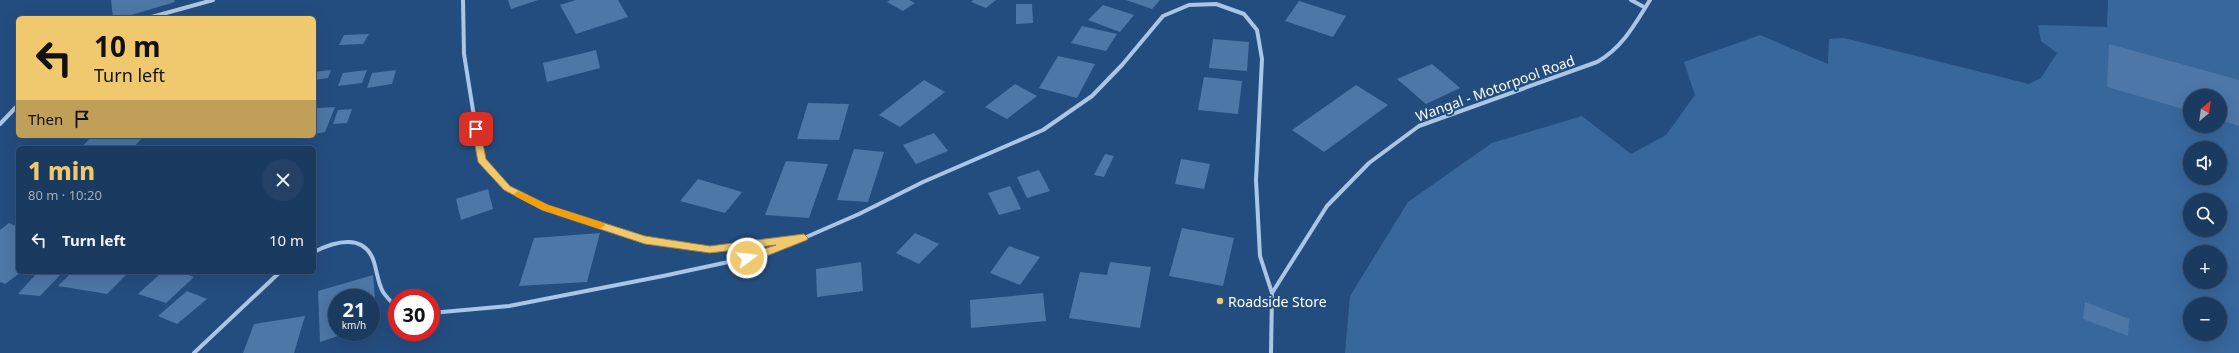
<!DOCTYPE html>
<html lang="en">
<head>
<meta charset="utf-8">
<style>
	:root { --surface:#1b3a5f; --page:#244165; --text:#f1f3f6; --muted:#a0adbd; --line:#395474; --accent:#f0c86e }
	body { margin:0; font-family:"Noto Sans",sans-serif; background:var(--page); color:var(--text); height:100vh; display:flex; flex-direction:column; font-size:15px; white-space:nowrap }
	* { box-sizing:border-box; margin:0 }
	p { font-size:13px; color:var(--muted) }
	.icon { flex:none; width:22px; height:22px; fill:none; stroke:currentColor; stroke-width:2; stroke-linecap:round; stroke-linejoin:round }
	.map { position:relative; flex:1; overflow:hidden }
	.side { position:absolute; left:16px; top:146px; width:300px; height:128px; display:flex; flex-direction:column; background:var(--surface); border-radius:6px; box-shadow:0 4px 16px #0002,0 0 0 1px var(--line) }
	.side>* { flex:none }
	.banner { position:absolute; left:16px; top:16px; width:300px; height:122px; border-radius:6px; box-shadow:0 4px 16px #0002,0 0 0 1px var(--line); background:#f0c86e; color:#111; overflow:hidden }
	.needle { width:26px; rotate:29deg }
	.buttons { position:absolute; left:2183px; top:89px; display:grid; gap:8px }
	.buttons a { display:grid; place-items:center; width:44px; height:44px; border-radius:50%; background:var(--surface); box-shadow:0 4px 16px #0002,0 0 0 1px var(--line); font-size:20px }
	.speed { position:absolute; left:328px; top:289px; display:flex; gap:8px; font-size:20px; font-weight:700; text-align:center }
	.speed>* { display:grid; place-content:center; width:52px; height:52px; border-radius:50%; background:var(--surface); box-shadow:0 4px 16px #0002,0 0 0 1px var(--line); line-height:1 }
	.speed small { font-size:10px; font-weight:400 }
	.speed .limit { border:6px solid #d22; background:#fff; color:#111 }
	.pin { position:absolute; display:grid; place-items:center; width:34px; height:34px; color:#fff; margin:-17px; border-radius:8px; box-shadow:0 2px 6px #0006 }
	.me { position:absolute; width:44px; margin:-22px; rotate:75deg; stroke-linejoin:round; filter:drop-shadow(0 0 3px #0008) }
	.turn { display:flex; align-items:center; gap:14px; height:84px; padding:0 12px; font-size:18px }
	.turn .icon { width:52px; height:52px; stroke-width:2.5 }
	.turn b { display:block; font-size:28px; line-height:34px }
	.then { display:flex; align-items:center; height:38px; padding:0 12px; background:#0003; gap:8px; font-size:15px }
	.round { display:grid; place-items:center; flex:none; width:42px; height:42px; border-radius:21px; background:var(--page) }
	.overview { display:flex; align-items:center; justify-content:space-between; height:68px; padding:0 12px }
	h1 { font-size:24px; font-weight:800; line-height:30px; color:var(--accent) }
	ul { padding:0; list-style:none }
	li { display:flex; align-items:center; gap:12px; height:52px; padding:0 12px }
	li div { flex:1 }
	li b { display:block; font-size:15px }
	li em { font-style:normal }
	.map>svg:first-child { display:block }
</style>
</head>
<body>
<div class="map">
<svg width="2239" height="353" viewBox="0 0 2239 353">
	<rect width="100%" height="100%" fill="#244d7f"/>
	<!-- green -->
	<path fill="#38679c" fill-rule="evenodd" d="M 2108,0 L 2239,0 L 2239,353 L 1345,353 L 1350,296 L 1408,202 L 1492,143 L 1582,116 L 1631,154 L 1666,135 L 1695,95 L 1684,62 L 1760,35 L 1828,64 L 1829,39 L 1844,38 L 2029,84 L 2041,78 L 2057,53 L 2041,41 L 2038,25 L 2107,27 ZM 2190,96 L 2220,96 L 2220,126 L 2190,126 ZM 2190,148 L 2220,148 L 2220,178 L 2190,178 ZM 2190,200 L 2220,200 L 2220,230 L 2190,230 ZM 2190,252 L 2220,252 L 2220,282 L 2190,282 ZM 2190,304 L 2220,304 L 2220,334 L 2190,334 Z"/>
	<!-- building -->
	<g fill="#4d77a7">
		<polygon points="111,0 174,0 175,2 121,18 113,18"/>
		<polygon points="508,0 538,0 511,9"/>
		<polygon points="576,0 618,0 628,17 576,34 560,5"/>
		<polygon points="890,0 909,0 915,3 903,11 887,2"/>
		<polygon points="973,0 996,0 986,8 971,2"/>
		<polygon points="1126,0 1160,0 1152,9"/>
		<polygon points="1299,1 1346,16 1333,37 1285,21"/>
		<polygon points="1016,4 1032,4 1033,23 1016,24"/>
		<polygon points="1103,5 1134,15 1120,32 1088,20"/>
		<polygon points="1082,26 1117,34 1106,51 1071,43"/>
		<polygon points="369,34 363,44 339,45 344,35"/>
		<polygon points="1213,39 1249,42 1247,71 1209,68"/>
		<polygon points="2109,44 2239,80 2239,126 2220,120 2220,96 2190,96 2190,111 2107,87"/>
		<polygon points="596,50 600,68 547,82 543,63"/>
		<polygon points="1058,56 1095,64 1077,98 1039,88"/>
		<polygon points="1432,64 1460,88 1426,104 1397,79"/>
		<polygon points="331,70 328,78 314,80 314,72"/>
		<polygon points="367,70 362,83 338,86 343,73"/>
		<polygon points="396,70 392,84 367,88 372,73"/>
		<polygon points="1204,77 1242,81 1238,114 1198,110"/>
		<polygon points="924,80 945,92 900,127 879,115"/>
		<polygon points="1015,84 1037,96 1007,119 985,107"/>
		<polygon points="1356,85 1388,105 1324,152 1292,130"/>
		<polygon points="808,103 849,104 839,140 797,139"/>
		<polygon points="335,107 325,132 314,134 314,115 317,108"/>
		<polygon points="352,109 347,123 333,124 338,110"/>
		<polygon points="934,133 948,151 916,164 903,145"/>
		<polygon points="92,136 144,136 133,148 81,148"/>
		<polygon points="854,149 884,152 868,202 837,200"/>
		<polygon points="1105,154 1114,156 1104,177 1094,175"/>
		<polygon points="1181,159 1210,164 1204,189 1175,184"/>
		<polygon points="786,161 828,164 809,218 765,215"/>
		<polygon points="1039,170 1050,191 1027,198 1017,177"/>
		<polygon points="698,179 742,192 725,213 680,201"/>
		<polygon points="1010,186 1021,209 999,215 988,193"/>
		<polygon points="488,189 493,209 461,220 456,199"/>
		<polygon points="9,223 18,227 18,272 21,272 5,284 0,282 0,230"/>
		<polygon points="1182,228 1234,238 1223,286 1169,276"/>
		<polygon points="600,233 587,282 519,286 534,238"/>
		<polygon points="915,233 939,244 919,264 896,253"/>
		<polygon points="1009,246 1040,257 1020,285 990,273"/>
		<polygon points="861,262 863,291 817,297 816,269"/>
		<polygon points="1110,262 1151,267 1140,328 1069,318 1080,272 1107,275"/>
		<polygon points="38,272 63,272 40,296 18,294"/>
		<polygon points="72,272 129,272 107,294 58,286"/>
		<polygon points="162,272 180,272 194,277 166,303 138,294"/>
		<polygon points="373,275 377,324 371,326 371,298 337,298 337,332 350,332 320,342 318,291"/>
		<polygon points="187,291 207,299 177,324 158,316"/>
		<polygon points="1043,293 1046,321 971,328 970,300"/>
		<polygon points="2085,302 2129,319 2128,336 2083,319"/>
		<polygon points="305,316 294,353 243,353 254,324"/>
	</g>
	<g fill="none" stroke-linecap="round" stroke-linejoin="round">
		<!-- minor -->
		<g stroke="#aac6e6" stroke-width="4">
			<polyline points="463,0 464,54 481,160 507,188 545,208 645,240 710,249 804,238 859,214 923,182 1043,130 1092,96 1122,65 1163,16 1189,5 1216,4 1244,14 1257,30 1262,59 1256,180 1260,256 1272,293"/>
			<polyline points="1631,0 1644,7"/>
			<polyline points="148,18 213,0"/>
			<polyline points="0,124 18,105"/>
			<path d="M 314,252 C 335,241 365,233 374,262 C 377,272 378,283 383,292 C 387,298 393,303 397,309"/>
			<polyline points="431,313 509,306 663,276 761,255 798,240"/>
			<polyline points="194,353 280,272"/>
			<path d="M 1271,353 L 1272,293 L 1327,206 L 1369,163 L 1419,126 L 1597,62 C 1623,47 1635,24 1650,0"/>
		</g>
	</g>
	<!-- route -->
	<polygon fill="#f0c86e" stroke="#9c8248" points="476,126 480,129 486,159 510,186 548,205 645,236 710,246 804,234 808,238 807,240 764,257 747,261 742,258 744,255 776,245 710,253 645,244 542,210 504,190 478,162 472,129"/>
	<!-- slow -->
	<polygon fill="#f59e0b" points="518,191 548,205 603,223 605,225 600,229 542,210 515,196 514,194"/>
	<!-- markers -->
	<circle fill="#f0c86e" stroke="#244d7f" stroke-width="1.5" cx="1220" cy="301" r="4"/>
	<g text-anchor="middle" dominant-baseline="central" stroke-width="4" stroke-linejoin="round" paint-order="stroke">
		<!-- street labels -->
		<g font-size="14" fill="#fff" stroke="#244d7f">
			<text transform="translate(1495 88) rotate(-20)">Wangal - Motorpool Road</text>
		</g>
		<!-- poi labels -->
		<g font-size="14" fill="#fff" stroke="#244d7f" text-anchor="start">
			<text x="1228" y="301">Roadside Store</text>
		</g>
	</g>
</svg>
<div class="buttons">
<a><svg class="needle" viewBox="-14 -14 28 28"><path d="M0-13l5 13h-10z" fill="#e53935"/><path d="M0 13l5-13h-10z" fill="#a0adbd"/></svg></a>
<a><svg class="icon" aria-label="sound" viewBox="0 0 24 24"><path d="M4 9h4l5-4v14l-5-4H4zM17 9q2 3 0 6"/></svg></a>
<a><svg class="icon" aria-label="search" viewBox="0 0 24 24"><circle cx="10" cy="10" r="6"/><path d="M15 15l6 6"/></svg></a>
<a>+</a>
<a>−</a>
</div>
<div class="speed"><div>21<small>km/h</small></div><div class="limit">30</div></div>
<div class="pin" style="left:476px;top:129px;background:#d93025"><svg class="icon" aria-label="arrive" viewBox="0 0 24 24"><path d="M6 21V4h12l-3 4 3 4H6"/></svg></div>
<svg class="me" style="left:747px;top:258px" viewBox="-20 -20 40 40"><circle r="17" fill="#f0c86e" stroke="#fff" stroke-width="3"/><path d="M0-11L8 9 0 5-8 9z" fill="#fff"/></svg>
<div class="banner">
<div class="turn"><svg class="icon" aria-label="left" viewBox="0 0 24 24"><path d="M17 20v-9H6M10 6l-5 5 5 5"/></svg><div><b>10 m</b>Turn left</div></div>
<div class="then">Then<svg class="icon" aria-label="arrive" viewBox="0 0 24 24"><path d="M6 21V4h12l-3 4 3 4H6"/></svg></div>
</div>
<section class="side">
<div class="overview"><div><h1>1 min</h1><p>80 m · 10:20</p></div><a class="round"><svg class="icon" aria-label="close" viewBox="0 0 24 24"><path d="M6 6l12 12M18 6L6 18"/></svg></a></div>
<ul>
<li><svg class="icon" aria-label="left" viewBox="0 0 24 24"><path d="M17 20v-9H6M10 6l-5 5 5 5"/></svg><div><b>Turn left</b></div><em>10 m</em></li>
</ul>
</section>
</div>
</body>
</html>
